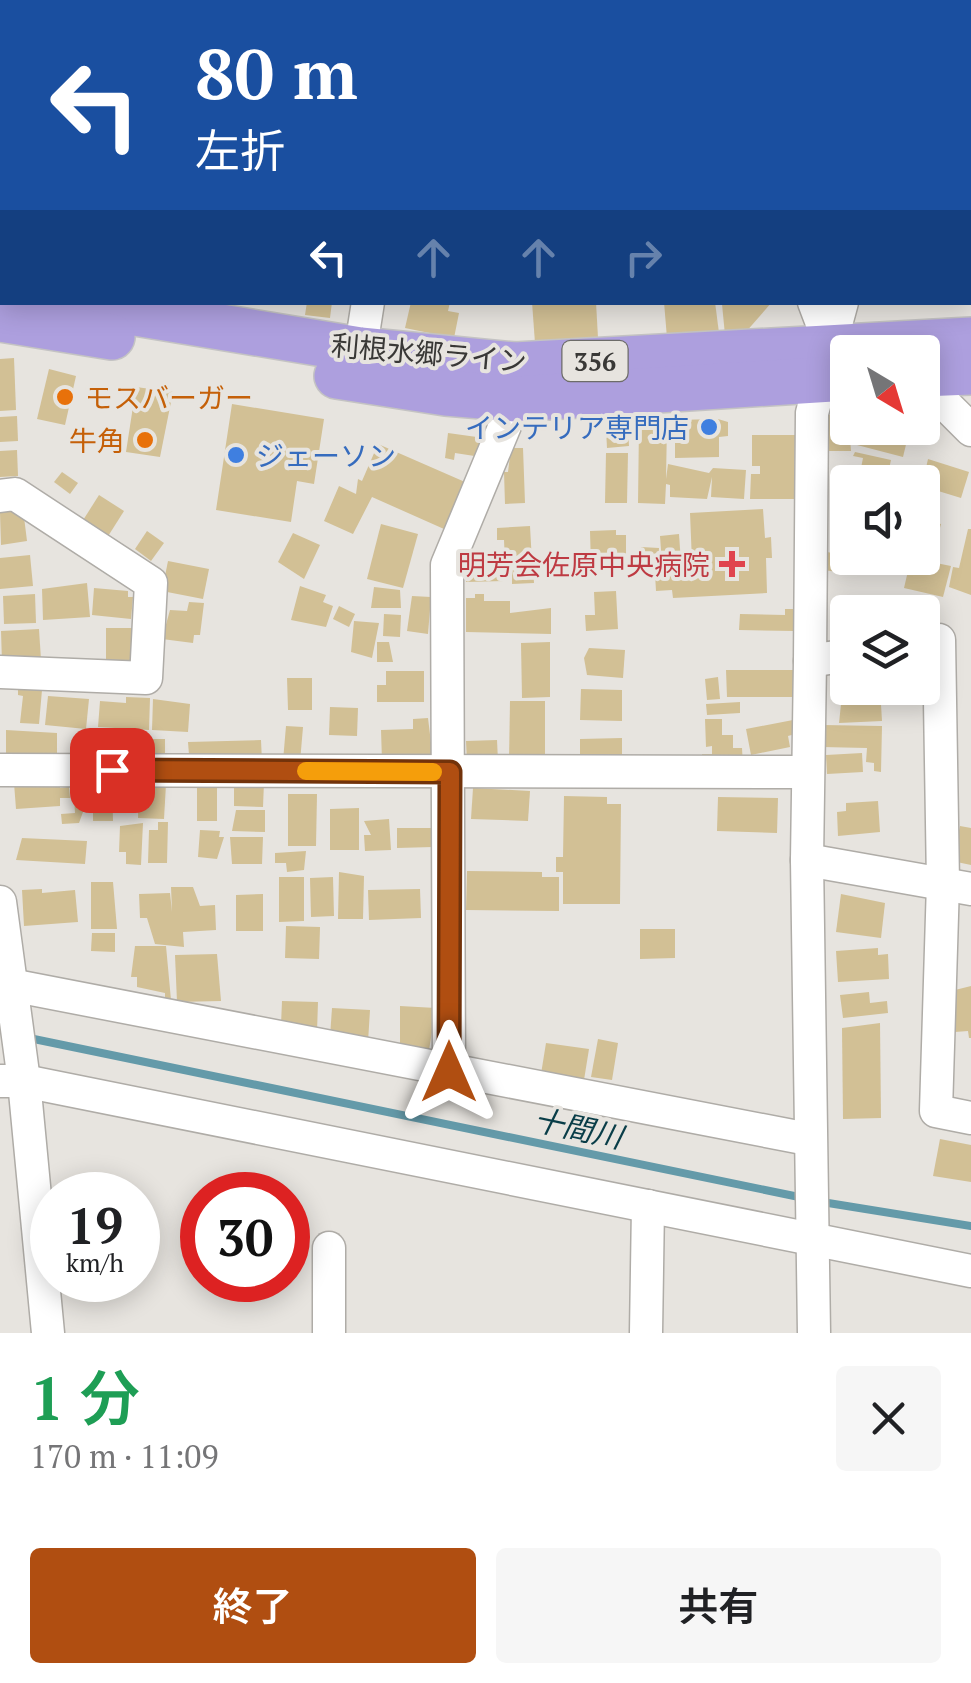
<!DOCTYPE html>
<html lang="ja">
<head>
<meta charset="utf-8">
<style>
	:root { --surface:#fff; --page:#f6f6f6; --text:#202124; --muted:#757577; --accent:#b04e11 }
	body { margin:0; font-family:"PT Serif","Noto Sans JP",serif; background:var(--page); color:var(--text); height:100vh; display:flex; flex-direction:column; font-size:38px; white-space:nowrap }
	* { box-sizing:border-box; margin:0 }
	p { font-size:32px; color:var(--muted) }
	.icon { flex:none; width:55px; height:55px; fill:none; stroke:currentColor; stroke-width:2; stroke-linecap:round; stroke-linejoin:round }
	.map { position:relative; height:1333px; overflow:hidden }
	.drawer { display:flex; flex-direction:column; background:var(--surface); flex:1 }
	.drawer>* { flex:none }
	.top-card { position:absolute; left:0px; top:0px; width:972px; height:305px; box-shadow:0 5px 25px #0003; background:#1a4fa0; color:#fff; overflow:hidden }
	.needle { width:65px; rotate:142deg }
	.tools { position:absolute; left:830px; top:335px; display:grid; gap:20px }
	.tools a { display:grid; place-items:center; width:110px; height:110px; border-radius:10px; background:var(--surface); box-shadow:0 5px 25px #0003; font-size:50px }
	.speed { position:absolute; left:30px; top:1172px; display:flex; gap:20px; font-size:50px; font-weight:700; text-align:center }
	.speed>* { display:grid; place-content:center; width:130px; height:130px; border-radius:50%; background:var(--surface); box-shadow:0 5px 25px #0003; line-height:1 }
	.speed small { font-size:25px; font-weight:400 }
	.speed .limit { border:15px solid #d22; background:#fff; color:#111 }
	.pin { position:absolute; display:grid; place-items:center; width:85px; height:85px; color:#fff; margin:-42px; border-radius:20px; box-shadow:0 5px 15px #0006 }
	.me { position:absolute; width:110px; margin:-55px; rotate:0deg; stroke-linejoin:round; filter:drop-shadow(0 0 8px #0008) }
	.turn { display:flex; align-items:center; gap:35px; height:210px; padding:0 30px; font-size:45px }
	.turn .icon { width:130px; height:130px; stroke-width:2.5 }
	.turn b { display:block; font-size:70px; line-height:85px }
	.lanes { display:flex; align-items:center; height:95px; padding:0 30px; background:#0003; justify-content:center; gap:50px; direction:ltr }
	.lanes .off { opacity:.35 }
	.round { display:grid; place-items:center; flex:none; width:105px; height:105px; border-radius:10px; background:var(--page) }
	.head { display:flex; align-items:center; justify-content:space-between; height:170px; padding:0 30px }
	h1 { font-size:60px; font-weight:600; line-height:75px; color:#1e9e55 }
	.primary-button { display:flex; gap:20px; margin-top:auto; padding:20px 30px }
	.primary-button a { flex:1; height:115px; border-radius:10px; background:var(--accent); color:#fff; font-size:40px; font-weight:600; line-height:115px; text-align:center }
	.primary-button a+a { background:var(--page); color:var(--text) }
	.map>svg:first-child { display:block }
</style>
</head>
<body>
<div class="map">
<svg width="971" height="1333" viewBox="0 0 971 1333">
	<rect width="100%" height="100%" fill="#e7e4df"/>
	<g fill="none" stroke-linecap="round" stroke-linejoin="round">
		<!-- stream -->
		<g stroke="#649aa9" stroke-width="8">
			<polyline points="29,1038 804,1198"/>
			<polyline points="822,1202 971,1226"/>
		</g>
	</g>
	<!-- building -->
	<g fill="#d2c095">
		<polygon points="307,302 332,302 330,318 305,315"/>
		<polygon points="411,302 450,302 448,311 459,313 454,338 405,328"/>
		<polygon points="532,302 596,302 598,338 535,343"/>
		<polygon points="664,302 715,302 719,333 667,338"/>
		<polygon points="772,302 745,333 725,335 722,304"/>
		<polygon points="14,358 16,410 0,411 0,359"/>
		<polygon points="49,369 76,376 65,425 37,419"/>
		<polygon points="136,387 173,392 160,457 126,452"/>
		<polygon points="232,404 324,419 314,484 297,481 291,522 216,510"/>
		<polygon points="848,414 851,451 827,451 826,415"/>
		<polygon points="17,416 18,441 0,442 0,417"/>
		<polygon points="718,419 728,422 728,436 719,437 719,457 675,458 675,420"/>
		<polygon points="639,425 667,425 666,479 668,464 709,473 713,468 746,470 744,499 711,497 712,477 707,499 670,497 670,485 666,484 665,504 638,503"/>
		<polygon points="628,428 629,446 607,448 606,429"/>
		<polygon points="861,428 910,428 903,457 857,445"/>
		<polygon points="448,433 484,438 481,457 455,453 454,460 445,458"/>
		<polygon points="752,435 795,435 794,499 750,499 751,474 760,474 760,466 752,466"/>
		<polygon points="378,444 465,482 444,529 372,497 353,534 324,521 339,486 356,494 358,479 362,481"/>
		<polygon points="511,448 523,448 525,503 505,504 504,472 508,472"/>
		<polygon points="17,450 18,476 0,477 0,451"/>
		<polygon points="855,452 891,460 888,474 861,468 863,458 853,456"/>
		<polygon points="606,453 628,453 627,503 605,503"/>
		<polygon points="928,459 969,472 961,498 922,486"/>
		<polygon points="62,472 78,483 70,494 54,482"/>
		<polygon points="99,495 124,511 105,541 80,525"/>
		<polygon points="23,509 27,541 1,545 0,512"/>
		<polygon points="763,509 765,538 771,537 772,558 766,558 767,593 673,598 672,590 656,591 655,574 684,573 684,563 692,562 690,513"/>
		<polygon points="922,520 941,524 935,546 922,543"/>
		<polygon points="381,524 418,534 403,588 367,579"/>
		<polygon points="530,526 532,562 505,563 504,540 497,540 497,528"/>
		<polygon points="968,529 971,529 971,595 949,587 953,567 959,568"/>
		<polygon points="616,530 616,535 626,535 626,565 591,566 590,531"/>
		<polygon points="147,531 164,543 151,561 135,549"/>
		<polygon points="293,533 320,545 304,579 278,562"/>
		<polygon points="679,534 681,563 662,564 660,536"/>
		<polygon points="641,547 659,548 658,568 640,567"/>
		<polygon points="827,552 848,556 837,572 824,570"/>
		<polygon points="30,555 33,586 0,589 0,558"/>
		<polygon points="911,558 951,566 943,597 904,588"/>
		<polygon points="168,561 209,569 203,599 162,591"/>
		<polygon points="533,569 534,583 512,584 512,570"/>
		<polygon points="504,570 504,581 466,582 465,571"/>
		<polygon points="87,583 90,617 43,620 42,589"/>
		<polygon points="300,586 326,595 323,602 333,606 326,627 291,620"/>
		<polygon points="374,587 400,590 401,608 371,608"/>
		<polygon points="94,588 128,591 128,597 133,597 131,619 92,615"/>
		<polygon points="616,591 618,629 586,631 585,615 595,615 594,592"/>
		<polygon points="35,594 36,623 4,624 3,596"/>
		<polygon points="475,594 484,594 484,601 510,601 510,613 551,608 551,634 466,632 466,598 475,598"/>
		<polygon points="412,596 431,597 428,634 407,631"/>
		<polygon points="189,602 204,603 200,635 194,635 193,643 162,639 170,610 187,611"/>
		<polygon points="339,606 355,614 349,627 333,619"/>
		<polygon points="785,609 795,609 794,631 739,630 740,614 785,615"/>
		<polygon points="384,614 401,615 400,637 383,636"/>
		<polygon points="354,621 379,623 372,658 351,652"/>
		<polygon points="106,628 134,628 134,666 106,667"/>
		<polygon points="39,629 41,660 2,662 1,631"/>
		<polygon points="377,642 389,642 393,662 377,662"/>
		<polygon points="550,642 550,697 522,698 521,643"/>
		<polygon points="589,648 625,650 623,678 587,675 584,658"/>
		<polygon points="726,670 794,670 794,697 727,697"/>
		<polygon points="386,671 424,671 424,702 377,702 377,685 386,685"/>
		<polygon points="718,677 720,699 707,700 705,679"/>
		<polygon points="287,678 312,678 312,710 288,710"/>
		<polygon points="18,688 42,690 39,724 20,723 23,696 18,695"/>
		<polygon points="880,688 882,721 839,723 842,695 853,695 853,701 860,701 859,689"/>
		<polygon points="581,689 622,690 622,721 580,720"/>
		<polygon points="48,696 89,699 86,729 45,725"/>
		<polygon points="126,697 150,698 149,730 98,727 100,701 126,703"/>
		<polygon points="153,699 190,704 188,732 152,730"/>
		<polygon points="510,701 545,701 545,761 509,761"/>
		<polygon points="740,702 740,713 707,715 706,704"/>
		<polygon points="330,707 358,708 357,736 329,735"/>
		<polygon points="428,718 433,759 382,761 381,730 413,729 413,719"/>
		<polygon points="705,719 722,719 722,735 733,735 733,748 742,748 743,766 703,768 702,754 712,754 712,746 706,747"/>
		<polygon points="793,720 795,734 788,736 790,747 751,755 746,729"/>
		<polygon points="823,725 882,726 881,772 874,771 874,763 866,762 867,748 822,747"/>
		<polygon points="286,726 303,727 300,762 283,761"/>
		<polygon points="6,730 57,733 57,761 6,763"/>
		<polygon points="82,734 120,739 120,759 79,760"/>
		<polygon points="622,738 622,765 580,765 580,739"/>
		<rect x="125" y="739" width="40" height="22"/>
		<polygon points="261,740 262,762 189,755 188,742"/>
		<polygon points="497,740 498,761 467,762 466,741"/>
		<polygon points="862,753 863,772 827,774 826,755"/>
		<polygon points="59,780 60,788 69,787 70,798 60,798 60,806 16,809 14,783"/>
		<polygon points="87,782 89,812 83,812 79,823 62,824 61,814 75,813 73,783"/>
		<polygon points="93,782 112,782 113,821 93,821"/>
		<rect x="197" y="782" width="20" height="39"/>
		<polygon points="234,782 264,782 263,807 234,806"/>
		<polygon points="139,783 166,784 164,819 138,818"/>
		<polygon points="473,788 530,791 528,821 471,819"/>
		<polygon points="288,794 317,794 316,846 288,846"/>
		<polygon points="564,796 607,797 607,804 621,804 620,904 563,904 563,872 556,872 556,857 563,857"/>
		<polygon points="718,797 778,798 777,833 717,831"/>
		<polygon points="878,801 880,832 838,836 837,812 846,811 846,803"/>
		<polygon points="359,808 359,850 330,850 330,809"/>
		<polygon points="236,810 265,810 265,832 232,831"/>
		<polygon points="389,819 391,850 365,851 364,835 371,835 364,821"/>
		<polygon points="158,822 168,822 167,863 148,863 149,830 158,830"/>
		<polygon points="143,823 141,865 126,864 126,852 119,852 120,826"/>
		<polygon points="960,826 971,828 971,865 952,861"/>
		<polygon points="397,828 433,828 433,847 397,848"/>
		<polygon points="200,830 220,831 219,837 224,837 217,859 198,857"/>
		<polygon points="230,837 263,837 262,864 232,864"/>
		<polygon points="22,838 87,841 85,864 16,860"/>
		<polygon points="306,851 304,870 287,872 286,863 275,863 275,853"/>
		<polygon points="467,871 542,872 542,877 559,877 559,911 466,910"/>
		<polygon points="339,872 364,876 363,919 338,919"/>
		<polygon points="279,877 304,877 304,921 279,922"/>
		<polygon points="333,877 334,916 311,917 310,878"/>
		<polygon points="91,882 113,882 117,929 91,929"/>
		<polygon points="171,887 193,887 200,906 215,905 216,930 183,932 184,947 155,944 147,918 140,918 139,894 170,893 172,912"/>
		<polygon points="42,889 42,893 75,890 78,922 24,926 22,890"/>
		<polygon points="420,889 421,918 369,920 368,890"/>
		<polygon points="263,894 263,931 236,931 236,895"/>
		<polygon points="841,894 885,903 881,938 836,932"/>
		<polygon points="286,926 320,927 319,959 285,958"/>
		<polygon points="640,929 675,929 675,958 640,959"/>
		<polygon points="92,933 115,933 115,952 91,951"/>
		<polygon points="135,946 166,946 171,1000 165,1001 165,993 137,987 137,977 131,977"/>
		<polygon points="878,948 878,955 888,954 889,979 838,982 836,951"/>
		<polygon points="217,954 221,1001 177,1002 175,955"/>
		<polygon points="971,986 971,1038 969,1038 968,1031 955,1032 953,1007 955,990"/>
		<polygon points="869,992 870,1003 887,1001 888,1013 843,1018 840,995"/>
		<polygon points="282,1001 318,1002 317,1032 310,1032 310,1026 281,1025"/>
		<polygon points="400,1006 436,1008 429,1050 400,1049"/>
		<polygon points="332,1008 370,1010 368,1042 330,1037"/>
		<polygon points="880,1023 881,1118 843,1119 842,1028"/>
		<polygon points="598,1039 618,1043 612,1080 591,1077"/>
		<polygon points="546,1043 589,1049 584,1080 541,1074"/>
		<polygon points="940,1139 971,1145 971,1182 933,1176"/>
	</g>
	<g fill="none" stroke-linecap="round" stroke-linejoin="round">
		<!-- minor casing -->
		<g stroke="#afaca7" stroke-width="35">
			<g id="minor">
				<polyline points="89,0 89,2"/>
				<polyline points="250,0 250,2"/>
				<polyline points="445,0 446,2"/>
				<polyline points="796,0 796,2"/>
				<polyline points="824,0 824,2"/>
				<polyline points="614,2 614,0"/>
				<polyline points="656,2 684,0"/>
				<polyline points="814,302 831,347"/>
				<polyline points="842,302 812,413 810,661 848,655"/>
				<polyline points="357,372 368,302"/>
				<polyline points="922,381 971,430"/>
				<polyline points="0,496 15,494 151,583 146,678 0,672"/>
				<polyline points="939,640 943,883 936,1111 971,1118"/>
				<polyline points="810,661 807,860 814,1333"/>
				<polyline points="0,770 808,772"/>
				<polyline points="807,860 971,889"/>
				<polyline points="0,902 24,1081 48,1333"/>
				<polyline points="0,983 808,1139"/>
				<polyline points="449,1072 447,565 516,399"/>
				<polyline points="0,1081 24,1081 971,1271"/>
				<polyline points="329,1248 329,1333"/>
				<polyline points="646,1333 648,1206"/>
			</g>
		</g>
		<!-- highway casing -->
		<g stroke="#c4c3c3" stroke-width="48">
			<g id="highway">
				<polyline points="69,302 360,350 515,365 971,340"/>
				<polyline points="0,319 112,337"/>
				<polyline points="922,374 971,372"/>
				<polyline points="337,376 446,393 516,399 848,378"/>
			</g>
		</g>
		<!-- minor -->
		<use href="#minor" stroke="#fff" stroke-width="32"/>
		<!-- highway -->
		<use href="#highway" stroke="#ad9fde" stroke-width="45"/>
	</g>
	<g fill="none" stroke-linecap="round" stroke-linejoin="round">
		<!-- route casing -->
		<g stroke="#72330b" stroke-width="25">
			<polyline id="route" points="112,770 450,772 449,1072"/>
		</g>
		<!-- route -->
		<use href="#route" stroke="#b04e11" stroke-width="18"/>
		<!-- slow -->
		<polyline stroke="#f59e0b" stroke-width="18" points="306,771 433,772"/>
	</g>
	<!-- markers -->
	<g fill="#e8710a" stroke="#e7e4df" stroke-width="4">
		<circle cx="65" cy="397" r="10"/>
		<circle cx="145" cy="440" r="10"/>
	</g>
	<g fill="#3f7fe0" stroke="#e7e4df" stroke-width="4">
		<circle cx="709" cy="427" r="10"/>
		<circle cx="236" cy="455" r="10"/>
	</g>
	<path fill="#e0444e" stroke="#e7e4df" stroke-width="4" d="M727 549h10v10h10v10h-10v10h-10v-10h-10v-10h10z"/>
	<g text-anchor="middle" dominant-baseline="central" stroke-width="8" stroke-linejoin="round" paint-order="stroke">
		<!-- shield labels -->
		<rect fill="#e7e4df" stroke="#6d6c69" stroke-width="2.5" x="562.5" y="341" width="65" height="40" rx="8"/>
		<g font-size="25" font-weight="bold" fill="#393836">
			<text x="595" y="361">356</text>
		</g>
		<!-- street labels -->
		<g font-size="28" fill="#393836" stroke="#e7e4df">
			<text transform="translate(429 353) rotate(5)">利根水郷ライン</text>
		</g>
		<!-- food labels -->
		<g font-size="28" fill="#c56008" stroke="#e7e4df" text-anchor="start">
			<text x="85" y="397">モスバーガー</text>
			<text x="125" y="440" text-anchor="end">牛角</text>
		</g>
		<!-- shop labels -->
		<g font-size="28" fill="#366cbe" stroke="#e7e4df" text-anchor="end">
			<text x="689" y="427">インテリア専門店</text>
			<text x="256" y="455" text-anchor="start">ジェーソン</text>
		</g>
		<!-- health labels -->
		<g font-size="28" fill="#be3a42" stroke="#e7e4df" text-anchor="end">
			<text x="710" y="564">明芳会佐原中央病院</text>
		</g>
		<!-- water labels -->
		<g font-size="30" font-style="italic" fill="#093d48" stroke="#e7e4df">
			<text transform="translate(578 1128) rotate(12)">十間川</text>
		</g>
	</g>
</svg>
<div class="tools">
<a><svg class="needle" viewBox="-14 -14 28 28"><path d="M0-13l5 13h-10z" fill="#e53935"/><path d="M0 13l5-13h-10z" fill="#757577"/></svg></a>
<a><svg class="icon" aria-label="sound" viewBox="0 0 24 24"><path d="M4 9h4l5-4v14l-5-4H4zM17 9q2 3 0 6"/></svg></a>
<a><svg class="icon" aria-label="layers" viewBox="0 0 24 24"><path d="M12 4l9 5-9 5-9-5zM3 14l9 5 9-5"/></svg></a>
</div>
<div class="speed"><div>19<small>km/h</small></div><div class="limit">30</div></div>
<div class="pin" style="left:112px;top:770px;background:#d93025"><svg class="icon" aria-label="arrive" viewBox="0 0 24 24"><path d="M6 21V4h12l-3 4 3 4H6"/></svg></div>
<svg class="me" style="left:449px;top:1072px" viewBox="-20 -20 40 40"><path d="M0-17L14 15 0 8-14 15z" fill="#b04e11" stroke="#fff" stroke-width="4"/></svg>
<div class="top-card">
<div class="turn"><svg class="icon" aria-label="left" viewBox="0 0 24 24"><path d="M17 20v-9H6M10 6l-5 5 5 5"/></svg><div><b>80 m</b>左折</div></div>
<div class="lanes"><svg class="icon" aria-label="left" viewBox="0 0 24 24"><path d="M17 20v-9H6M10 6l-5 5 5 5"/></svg><svg class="icon off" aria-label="ahead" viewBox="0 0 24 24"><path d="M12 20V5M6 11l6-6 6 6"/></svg><svg class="icon off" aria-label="ahead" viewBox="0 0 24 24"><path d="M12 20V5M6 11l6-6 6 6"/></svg><svg class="icon off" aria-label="right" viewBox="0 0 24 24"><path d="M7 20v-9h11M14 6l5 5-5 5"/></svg></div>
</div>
</div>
<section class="drawer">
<div class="head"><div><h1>1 分</h1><p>170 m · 11:09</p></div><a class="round"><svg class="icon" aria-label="close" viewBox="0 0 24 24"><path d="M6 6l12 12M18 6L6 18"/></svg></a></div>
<div class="primary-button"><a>終了</a><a>共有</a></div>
</section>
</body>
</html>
